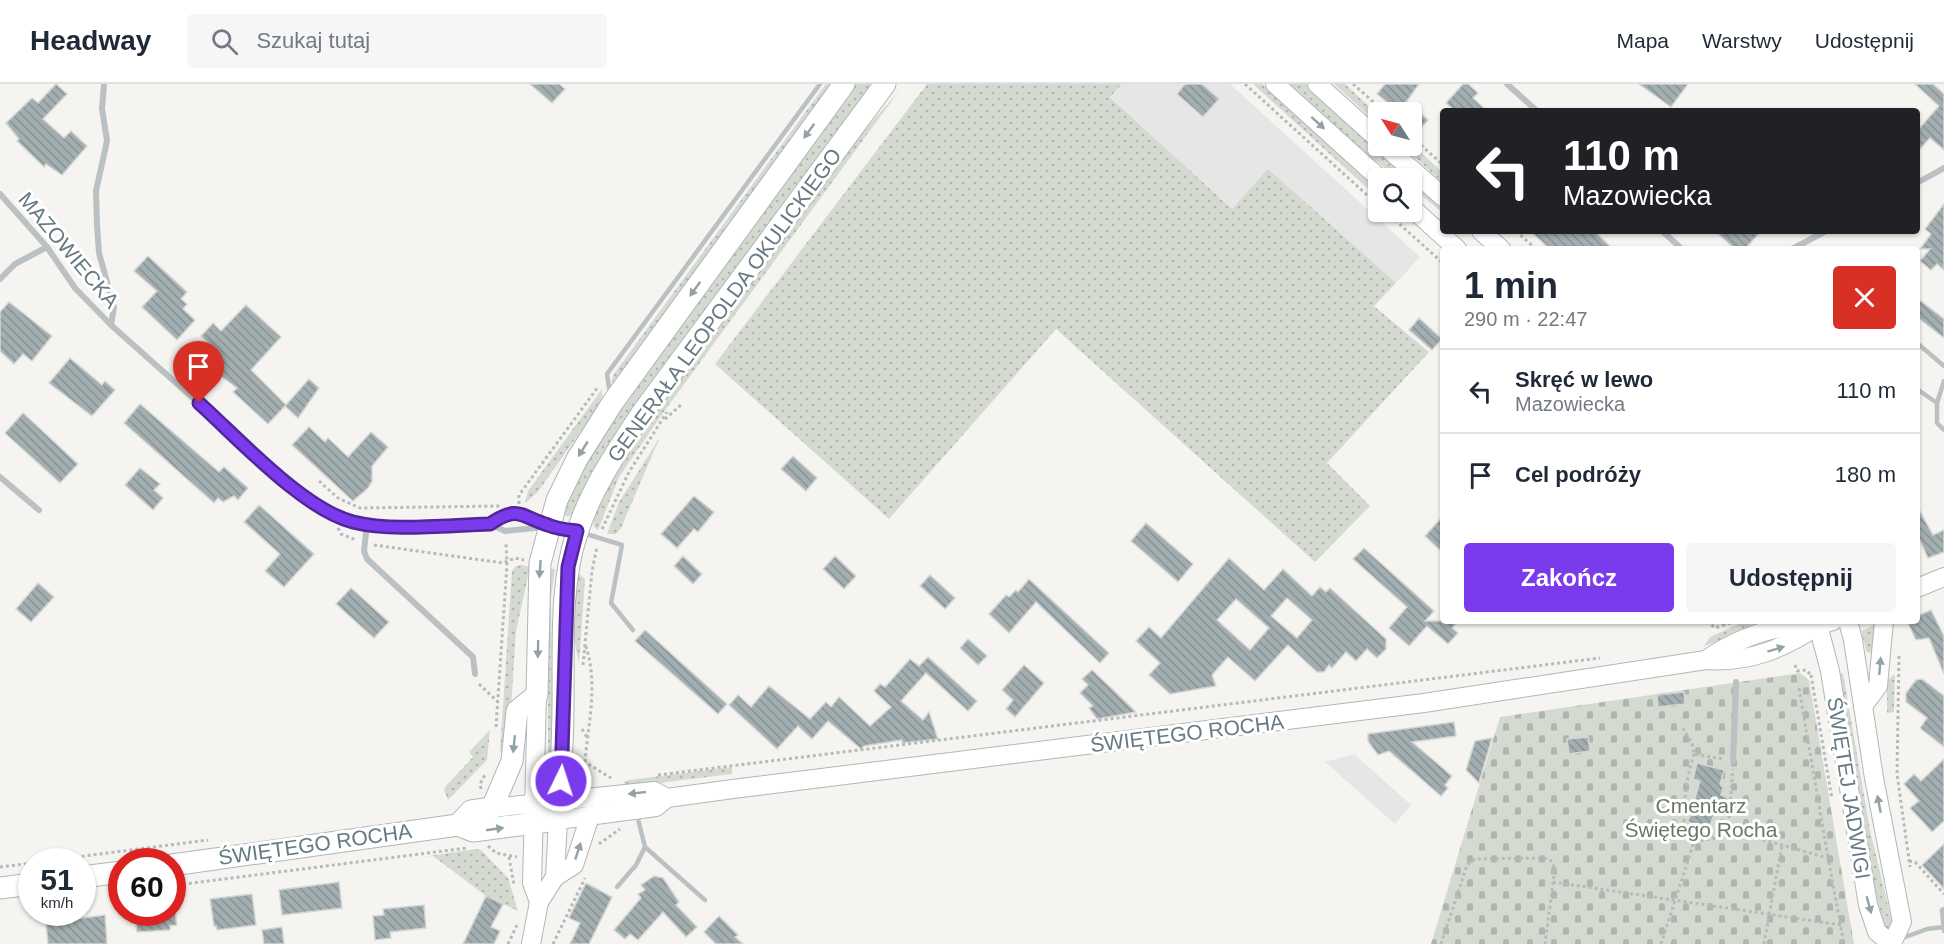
<!DOCTYPE html>
<html lang="pl">
<head>
<meta charset="utf-8">
<style>
	:root { --surface:#fff; --page:#f6f6f7; --text:#1f2937; --muted:#747a83; --line:#e0e1e3; --accent:#7c3aed }
	body { margin:0; font-family:Helvetica,sans-serif; background:var(--page); color:var(--text); height:100vh; display:flex; flex-direction:column; font-size:22px; white-space:nowrap }
	* { box-sizing:border-box; margin:0 }
	p { font-size:20px; color:var(--muted) }
	.icon { flex:none; width:33px; height:33px; fill:none; stroke:currentColor; stroke-width:2; stroke-linecap:round; stroke-linejoin:round }
	.map { position:relative; flex:1; overflow:hidden }
	.details { position:absolute; left:1440px; top:162px; width:480px; height:378px; display:flex; flex-direction:column; background:var(--surface); border-radius:6px; box-shadow:0 2px 4px #0004 }
	.details>* { flex:none }
	.banner { position:absolute; left:1440px; top:24px; width:480px; height:126px; border-radius:6px; box-shadow:0 2px 4px #0004; background:#202124; color:#fff; overflow:hidden }
	.needle { width:39px; rotate:306deg }
	.buttons { position:absolute; left:1368px; top:18px; display:grid; gap:12px }
	.buttons a { display:grid; place-items:center; width:54px; height:54px; border-radius:6px; background:var(--surface); box-shadow:0 2px 4px #0004; font-size:30px }
	.speed { position:absolute; left:18px; top:764px; display:flex; gap:12px; font-size:30px; font-weight:700; text-align:center }
	.speed>* { display:grid; place-content:center; width:78px; height:78px; border-radius:50%; background:var(--surface); box-shadow:0 2px 4px #0004; line-height:1 }
	.speed small { font-size:15px; font-weight:400 }
	.speed .limit { border:9px solid #d22; background:#fff; color:#111 }
	.pin { position:absolute; display:grid; place-items:center; width:51px; height:51px; color:#fff; margin:-62px -26px; border-radius:50% 50% 50% 0; rotate:-45deg; box-shadow:0 0 6px #0007 }
	.pin .icon { rotate:45deg }
	.me { position:absolute; width:66px; margin:-33px; rotate:4deg; stroke-linejoin:round; filter:drop-shadow(0 0 4px #0008) }
	.turn { display:flex; align-items:center; gap:21px; height:126px; padding:0 24px; font-size:27px }
	.turn .icon { width:78px; height:78px; stroke-width:2.5 }
	.turn b { display:block; font-size:42px; line-height:51px }
	.round { display:grid; place-items:center; flex:none; width:63px; height:63px; border-radius:6px; background:var(--page) }
	.headline { display:flex; align-items:center; justify-content:space-between; height:102px; padding:0 24px }
	h1 { font-size:36px; font-weight:700; line-height:45px }
	.button { display:flex; gap:12px; margin-top:auto; padding:12px 24px }
	.button a { flex:1; height:69px; border-radius:6px; background:var(--accent); color:#fff; font-size:24px; font-weight:700; line-height:69px; text-align:center }
	.button a+a { background:var(--page); color:var(--text) }
	ul { padding:0; list-style:none }
	li { display:flex; align-items:center; gap:18px; height:84px; padding:0 24px; border-top:2px solid var(--line) }
	li div { flex:1 }
	li b { display:block; font-size:22px }
	li em { font-style:normal }
	header { display:flex; align-items:center; gap:36px; box-sizing:border-box; height:84px; padding:0 30px; background:var(--surface); border-bottom:2px solid var(--line) }
	header strong { font-size:28px }
	nav { display:flex; gap:33px; margin-inline-start:auto; font-size:21px }
	.search { width:420px; height:54px; background:var(--page); display:flex; align-items:center; gap:15px; box-sizing:border-box; padding:0 21px; border-radius:6px; color:var(--muted); font-size:22px }
	.map>svg:first-child { display:block }
</style>
</head>
<body>
<header>
<strong>Headway</strong>
<div class="search"><svg class="icon" aria-label="search" viewBox="0 0 24 24"><circle cx="10" cy="10" r="6"/><path d="M15 15l6 6"/></svg>Szukaj tutaj</div>
<nav><a>Mapa</a><a>Warstwy</a><a>Udostępnij</a></nav>
</header>
<div class="map">
<svg width="1944" height="860" viewBox="0 0 1944 860">
	<defs>
		<pattern id="grass-dots" width="8" height="8" patternUnits="userSpaceOnUse" patternTransform="scale(1.5)"><rect width="8" height="8" fill="#d5dad1"/><path d="M2 2h.1M6 6h.1" fill="none" stroke="#b0b6af" stroke-width="1.8" stroke-linecap="round"/></pattern>
		<pattern id="cemetery-stones" width="16" height="16" patternUnits="userSpaceOnUse" patternTransform="scale(1.5)"><rect width="16" height="16" fill="#d5dad1"/><path d="M2 7V4a2 2 0 0 1 4 0v3zM10 15v-3a2 2 0 0 1 4 0v3z" fill="#b0b6af"/></pattern>
		<pattern id="building-back-hatch" width="6" height="6" patternUnits="userSpaceOnUse" patternTransform="scale(1.5)"><rect width="6" height="6" fill="#a3aeb1"/><path d="M-1 5l2 2M0 0l6 6M5-1l2 2" fill="none" stroke="#889395"/></pattern>
	</defs>
	<rect width="100%" height="100%" fill="#f5f4f1"/>
	<!-- built -->
	<g fill="#e5e6e5">
		<polygon points="1122,0 1230,0 1420,173 1396,199 1268,86 1232,125 1110,12"/>
		<polygon points="1354,670 1411,721 1395,740 1325,678"/>
	</g>
	<!-- grass -->
	<g fill="url(#grass-dots)">
		<polygon points="826,0 836,0 614,303 611,297 614,290"/>
		<polygon points="856,0 873,0 574,428 568,433 563,430 564,419 610,338"/>
		<polygon points="927,0 1122,0 1110,13 1232,125 1268,85 1396,199 1374,222 1429,268 1327,379 1370,422 1315,478 1056,245 889,435 715,280"/>
		<polygon points="1253,0 1262,0 1378,105 1378,114"/>
		<polygon points="1288,0 1307,0 1443,122 1443,129 1412,104 1412,94 1399,94 1371,74"/>
		<polygon points="1334,0 1345,0 1378,31 1378,40"/>
		<path d="M 899,7 L 663,329 L 619,393 L 598,446 L 594,443 C 580,416 817,107 848,66 C 864,45 882,27 899,7 Z"/>
		<polygon points="1412,60 1443,89 1443,99 1402,62"/>
		<polygon points="602,305 602,312 595,327 537,409 525,419 528,407"/>
		<polygon points="660,353 621,444 616,450 607,450 619,418"/>
		<polygon points="521,481 530,483 516,547 508,668 500,667 512,487 516,482"/>
		<polygon points="548,484 555,485 551,514 553,669 548,668"/>
		<polygon points="578,489 585,495 579,579 572,546"/>
		<polygon points="1745,537 1757,537 1736,552 1704,562 1710,553"/>
		<polygon points="1879,539 1874,567 1867,569 1861,547"/>
		<polygon points="1843,589 1870,746 1894,847 1888,853 1873,801 1837,591"/>
		<polygon points="1893,591 1895,592 1894,628 1887,629 1887,597"/>
		<polygon points="490,646 487,676 448,716 444,706 446,702 473,673 469,668"/>
		<polygon points="732,683 732,690 625,703 624,698 629,696"/>
		<polygon points="476,765 481,766 508,794 518,827 486,812 433,772 422,773"/>
	</g>
	<!-- cemetery -->
	<polygon fill="url(#cemetery-stones)" points="1800,589 1809,596 1854,860 1431,860 1500,633"/>
	<!-- building -->
	<g fill="url(#building-back-hatch)" stroke="#d6d6d4" stroke-width="1.5" fill-rule="evenodd">
		<polygon points="56,0 67,10 43,35 64,54 71,47 87,62 62,91 46,80 44,83 17,57 19,55 6,39 32,14 38,19"/>
		<polygon points="530,0 559,0 565,5 552,19"/>
		<polygon points="1185,0 1202,0 1219,15 1203,33 1177,10"/>
		<polygon points="1385,0 1419,0 1399,28 1377,10"/>
		<polygon points="1463,0 1468,0 1478,9 1473,14 1487,27 1455,27 1446,19"/>
		<polygon points="1639,0 1688,0 1671,23"/>
		<polygon points="1915,0 1933,0 1944,10 1944,66 1930,54 1917,68 1917,47 1939,22"/>
		<polygon points="1412,21 1428,36 1418,47 1412,40"/>
		<polygon points="1944,120 1944,186 1937,180 1931,186 1920,177 1930,165 1920,165 1931,150 1925,145"/>
		<polygon points="1530,147 1594,147 1613,165 1550,165"/>
		<polygon points="1715,147 1761,147 1745,165 1735,165"/>
		<polygon points="148,172 187,208 181,215 187,220 183,225 195,236 177,256 142,223 157,207 134,187"/>
		<polygon points="1917,214 1944,235 1944,254 1917,233"/>
		<polygon points="9,218 52,252 32,277 23,270 14,280 0,267 0,228"/>
		<polygon points="246,221 281,253 251,286 286,321 309,295 319,304 298,334 285,322 268,340 233,308 237,304 206,281 218,268 201,252 213,239 221,247"/>
		<polygon points="1419,234 1442,255 1432,266 1409,246"/>
		<polygon points="70,274 102,301 105,297 115,306 92,332 49,299"/>
		<polygon points="140,320 219,388 224,383 248,404 238,416 234,412 223,418 218,414 214,419 124,339"/>
		<polygon points="23,329 78,380 60,399 5,349"/>
		<polygon points="309,343 325,358 328,354 348,373 371,348 388,363 372,382 372,397 368,404 353,417 292,361"/>
		<polygon points="793,372 817,394 806,407 781,385"/>
		<polygon points="140,384 160,400 154,406 163,414 153,426 125,401"/>
		<polygon points="694,412 714,428 698,448 694,445 677,464 661,450"/>
		<polygon points="259,421 314,470 284,503 265,487 280,470 244,438"/>
		<polygon points="1917,422 1933,451 1944,446 1944,468 1928,474 1917,450"/>
		<polygon points="1443,432 1443,469 1425,452"/>
		<polygon points="1146,439 1193,480 1178,498 1131,457"/>
		<polygon points="1364,464 1434,527 1425,537 1458,537 1452,544 1458,549 1448,560 1427,542 1409,562 1389,544 1407,523 1353,475"/>
		<polygon points="683,472 702,490 693,500 674,482"/>
		<polygon points="835,472 856,492 844,505 823,485"/>
		<path d="M 1229,474 L 1264,506 L 1283,485 L 1312,512 L 1320,503 L 1326,508 L 1330,504 L 1386,555 L 1386,565 L 1377,574 L 1367,565 L 1356,577 L 1346,568 L 1332,584 L 1329,581 L 1324,588 L 1317,588 L 1288,561 L 1255,597 L 1228,573 L 1212,591 L 1216,602 L 1170,610 L 1149,591 L 1160,579 L 1136,557 L 1149,543 L 1161,554 ZM 1287,514 L 1312,536 L 1297,554 L 1271,532 ZM 1236,515 L 1269,544 L 1250,566 L 1217,536 Z"/>
		<polygon points="930,491 955,514 945,525 920,502"/>
		<polygon points="1029,495 1109,569 1100,579 1036,518 1009,549 989,530 1006,511 1009,513 1016,506 1018,508"/>
		<polygon points="38,499 54,513 31,538 16,525"/>
		<polygon points="351,504 389,538 374,554 336,520"/>
		<polygon points="1931,526 1944,552 1944,590 1929,554 1916,556 1907,537 1917,537 1917,532"/>
		<polygon points="645,546 727,620 718,630 635,557"/>
		<polygon points="968,555 987,572 978,581 960,564"/>
		<polygon points="928,573 977,617 968,627 926,589 901,617 923,636 929,628 938,655 902,659 902,656 864,662 861,665 828,637 812,655 798,642 777,665 729,621 738,611 751,623 769,602 810,635 826,618 831,623 839,613 870,642 891,623 874,607 880,600 885,603 910,575 919,582"/>
		<polygon points="1024,581 1044,599 1015,633 1006,625 1013,616 1002,606"/>
		<polygon points="1092,586 1107,600 1136,628 1097,635 1089,624 1093,622 1080,609 1088,601 1082,595"/>
		<polygon points="1922,595 1944,612 1944,663 1920,644 1927,634 1906,618 1906,609 1916,596"/>
		<polygon points="1684,608 1685,620 1658,623 1657,611"/>
		<polygon points="1454,638 1456,652 1412,658 1452,692 1445,701 1448,704 1441,712 1389,667 1378,671 1368,657 1368,650"/>
		<polygon points="1588,653 1590,667 1569,670 1567,655"/>
		<polygon points="1492,654 1479,699 1466,686 1475,657"/>
		<polygon points="1944,675 1944,737 1932,748 1910,724 1919,717 1904,700 1914,690 1921,697"/>
		<polygon points="1697,679 1724,686 1720,700 1723,704 1721,711 1727,713 1723,726 1717,724 1705,753 1691,749 1694,740 1688,738 1700,697 1693,695"/>
		<polygon points="1944,760 1944,805 1922,781"/>
		<polygon points="654,792 663,794 679,818 676,821 697,843 686,853 663,828 638,856 630,850 625,855 614,846 641,814 638,810 645,806 641,801"/>
		<polygon points="339,798 342,824 282,831 279,806"/>
		<polygon points="586,799 612,813 589,860 570,860 580,839 569,834"/>
		<polygon points="252,810 256,841 217,846 216,842 214,842 210,815"/>
		<polygon points="486,812 503,820 491,843 500,847 494,860 463,860"/>
		<polygon points="424,821 426,844 390,848 391,854 375,856 373,832 384,831 383,825"/>
		<polygon points="134,828 175,828 177,841 170,842 170,846 137,848"/>
		<polygon points="105,831 107,860 48,860 46,839"/>
		<polygon points="719,832 738,851 735,853 743,860 716,860 704,848"/>
		<polygon points="282,843 284,860 264,860 262,846"/>
	</g>
	<g fill="none" stroke-linecap="round" stroke-linejoin="round">
		<!-- secondary casing -->
		<g stroke="#b0b7ba" stroke-width="20">
			<g id="secondary">
				<polyline points="1275,0 1379,94"/>
				<polyline points="1317,0 1378,55"/>
				<polyline points="1385,62 1443,113"/>
				<polyline points="1412,124 1457,165"/>
				<polyline points="1481,147 1501,165"/>
				<polyline points="1917,504 1944,493"/>
				<polyline points="1817,537 1830,587 1868,821 1877,848 1892,860"/>
				<polyline points="1848,537 1853,556 1874,694 1902,838 1892,859"/>
				<path d="M 1706,576 C 1728,560 1760,546 1787,543 C 1803,541 1818,542 1833,537"/>
				<polyline points="537,611 532,799 539,818"/>
				<polyline points="1863,622 1878,602 1884,537"/>
				<polyline points="492,724 654,707 667,714"/>
				<polyline points="555,793 574,781 590,732"/>
				<path d="M 531,860 L 539,818 L 555,793 L 558,736 L 656,723 L 667,714 L 733,705 L 1424,619 L 1706,576 C 1749,579 1783,565 1819,541"/>
			</g>
		</g>
		<!-- primary casing -->
		<g stroke="#afb6b8" stroke-width="23">
			<g id="primary">
				<polyline points="458,741 471,727 492,724 512,677 517,627 537,611 540,479 557,416 577,375 613,318 844,0"/>
				<path d="M 172,781 L 458,741 L 473,747 L 558,736 C 560,698 563,660 563,622 C 564,566 559,503 577,449 C 591,405 617,367 642,329 L 885,0"/>
				<polyline points="82,793 122,788"/>
				<polyline points="0,804 32,800"/>
			</g>
		</g>
		<!-- path -->
		<g stroke="#b6babb" stroke-width="3" stroke-dasharray="3 3" stroke-linecap="butt">
			<polyline points="1245,0 1378,121"/>
			<polyline points="1353,0 1385,28"/>
			<polyline points="1412,53 1443,81"/>
			<polyline points="1386,128 1443,179"/>
			<polyline points="1516,147 1536,165"/>
			<polyline points="665,335 681,321"/>
			<polyline points="319,397 338,414 360,424 500,422"/>
			<polyline points="519,420 519,411 598,303"/>
			<polyline points="338,444 341,450 356,456"/>
			<polyline points="602,445 629,388 667,328"/>
			<polyline points="374,461 503,479 515,474 524,476"/>
			<polyline points="1707,537 1715,544 1736,537"/>
			<polyline points="1717,537 1726,540"/>
			<polyline points="1899,572 1897,690 1910,783"/>
			<polyline points="583,581 592,487 597,463"/>
			<polyline points="1795,581 1797,587 1806,586 1811,591"/>
			<polyline points="1811,591 1832,715"/>
			<polyline points="479,600 497,617"/>
			<polyline points="1799,604 1828,774"/>
			<polyline points="496,643 507,480 506,458"/>
			<polyline points="1683,644 1692,659 1694,670 1723,675"/>
			<polyline points="582,645 587,653"/>
			<path d="M 1694,670 C 1686,695 1682,725 1685,751 L 1694,758"/>
			<polyline points="577,678 585,678 611,694"/>
			<path d="M 585,678 C 588,640 599,598 585,560"/>
			<polyline points="658,691 1600,574"/>
			<polyline points="481,705 480,700 486,689"/>
			<polyline points="1728,746 1733,685"/>
			<polyline points="599,760 620,745"/>
			<polyline points="488,762 496,769 517,773"/>
			<polyline points="509,773 514,801"/>
			<polyline points="46,777 208,756"/>
			<polyline points="1909,777 1915,778 1944,810"/>
			<polyline points="0,783 32,779"/>
			<polyline points="1553,798 1841,841"/>
			<polyline points="177,801 467,764"/>
			<polyline points="508,860 517,841"/>
			<polyline points="553,860 585,794"/>
			<polyline points="1441,860 1467,781 1475,775 1544,774 1550,776 1555,784 1545,860"/>
			<polyline points="1661,860 1694,758 1716,754 1728,746 1828,774 1844,860"/>
			<polyline points="1764,860 1782,761"/>
		</g>
		<!-- lane -->
		<g stroke="#bbc1c3" stroke-width="4.5">
			<polyline points="1917,259 1944,282"/>
			<polyline points="1944,297 1937,319 1937,339 1944,346"/>
			<polyline points="1917,305 1937,319"/>
			<polyline points="610,310 607,290 820,0"/>
			<polyline points="583,449 622,461 611,519 633,546"/>
			<polyline points="645,763 705,816"/>
			<polyline points="617,803 636,781 645,763 637,731"/>
			<polyline points="1944,825 1942,826 1944,847"/>
			<polyline points="1900,855 1927,845 1944,843"/>
		</g>
		<!-- street -->
		<g stroke="#bbc1c3" stroke-width="6">
			<polyline points="104,0 102,24 107,57 96,107 97,141 99,169 114,223 111,241"/>
			<polyline points="1507,0 1537,27"/>
			<polyline points="1917,99 1944,84"/>
			<polyline points="0,110 47,163 75,204 111,241 304,413 328,430 374,442 490,440 505,447 545,443"/>
			<polyline points="1662,147 1682,165"/>
			<polyline points="1792,165 1826,147"/>
			<polyline points="0,195 15,180 47,163"/>
			<polyline points="0,393 39,426"/>
			<polyline points="367,440 364,467 367,475 473,573 475,590"/>
			<path d="M 490,440 C 516,422 520,431 547,441 C 556,444 566,445 575,447"/>
			<polyline points="1733,677 1736,598"/>
		</g>
		<!-- secondary -->
		<use href="#secondary" stroke="#fff" stroke-width="18"/>
		<!-- primary -->
		<use href="#primary" stroke="#fff" stroke-width="21"/>
	</g>
	<!-- one-way arrows -->
	<defs><path id="oneway-solid" d="M-6-.8H1V-3.2L6.5 0L1 3.2V.8H-6Z" transform="scale(1.5)"/></defs>
	<g fill="#93a2a7">
		<use href="#oneway-solid" transform="translate(1318 39) rotate(42)"/>
		<use href="#oneway-solid" transform="translate(809 47) rotate(126)"/>
		<use href="#oneway-solid" transform="translate(695 205) rotate(126)"/>
		<use href="#oneway-solid" transform="translate(583 365) rotate(122)"/>
		<use href="#oneway-solid" transform="translate(540 485) rotate(94)"/>
		<use href="#oneway-solid" transform="translate(538 565) rotate(91)"/>
		<use href="#oneway-solid" transform="translate(1776 565) rotate(-17)"/>
		<use href="#oneway-solid" transform="translate(1880 582) rotate(-85)"/>
		<use href="#oneway-solid" transform="translate(514 660) rotate(96)"/>
		<use href="#oneway-solid" transform="translate(637 709) rotate(174)"/>
		<use href="#oneway-solid" transform="translate(1879 720) rotate(-101)"/>
		<use href="#oneway-solid" transform="translate(495 745) rotate(-8)"/>
		<use href="#oneway-solid" transform="translate(578 767) rotate(-72)"/>
		<use href="#oneway-solid" transform="translate(1869 821) rotate(75)"/>
	</g>
	<g fill="none" stroke-linecap="round" stroke-linejoin="round">
		<!-- route casing -->
		<g stroke="#51269a" stroke-width="15">
			<path id="route" d="M 199,319 C 239,355 303,425 353,438 C 393,448 448,441 490,440 C 518,421 520,432 548,441 C 557,445 568,446 577,447 L 568,483 L 561,697"/>
		</g>
		<!-- route -->
		<use href="#route" stroke="#7c3aed" stroke-width="10"/>
	</g>
	<g text-anchor="middle" dominant-baseline="central" stroke-width="6" stroke-linejoin="round" paint-order="stroke">
		<!-- street labels -->
		<g font-size="21" fill="#657a81" stroke="#fff">
			<text transform="translate(69 166) rotate(50)">MAZOWIECKA</text>
			<text transform="translate(724 221) rotate(-54)">GENERAŁA LEOPOLDA OKULICKIEGO</text>
			<text transform="translate(1187 649) rotate(-7)">ŚWIĘTEGO ROCHA</text>
			<text transform="translate(1849 704) rotate(81)">ŚWIĘTEJ JADWIGI</text>
			<text transform="translate(315 760) rotate(-8)">ŚWIĘTEGO ROCHA</text>
		</g>
		<!-- park labels -->
		<g font-size="21" fill="#6c7864" stroke="#fff">
			<text x="1701" y="721">Cmentarz<tspan x="1701" dy="24">Świętego Rocha</tspan></text>
		</g>
	</g>
</svg>
<div class="buttons">
<a><svg class="needle" viewBox="-14 -14 28 28"><path d="M0-13l5 13h-10z" fill="#e53935"/><path d="M0 13l5-13h-10z" fill="#747a83"/></svg></a>
<a><svg class="icon" aria-label="search" viewBox="0 0 24 24"><circle cx="10" cy="10" r="6"/><path d="M15 15l6 6"/></svg></a>
</div>
<div class="speed"><div>51<small>km/h</small></div><div class="limit">60</div></div>
<div class="pin" style="left:199px;top:319px;background:#d93025"><svg class="icon" aria-label="arrive" viewBox="0 0 24 24"><path d="M6 21V4h12l-3 4 3 4H6"/></svg></div>
<svg class="me" style="left:561px;top:697px" viewBox="-20 -20 40 40"><circle r="17" fill="#7c3aed" stroke="#fff" stroke-width="3"/><path d="M0-11L8 9 0 5-8 9z" fill="#fff"/></svg>
<div class="banner">
<div class="turn"><svg class="icon" aria-label="left" viewBox="0 0 24 24"><path d="M17 20v-9H6M10 6l-5 5 5 5"/></svg><div><b>110 m</b>Mazowiecka</div></div>
</div>
<section class="details">
<div class="headline"><div><h1>1 min</h1><p>290 m · 22:47</p></div><a class="round" style="background:#d93025;color:#fff"><svg class="icon" aria-label="close" viewBox="0 0 24 24"><path d="M6 6l12 12M18 6L6 18"/></svg></a></div>
<ul>
<li><svg class="icon" aria-label="left" viewBox="0 0 24 24"><path d="M17 20v-9H6M10 6l-5 5 5 5"/></svg><div><b>Skręć w lewo</b><p>Mazowiecka</p></div><em>110 m</em></li>
<li><svg class="icon" aria-label="arrive" viewBox="0 0 24 24"><path d="M6 21V4h12l-3 4 3 4H6"/></svg><div><b>Cel podróży</b></div><em>180 m</em></li>
</ul>
<div class="button"><a>Zakończ</a><a>Udostępnij</a></div>
</section>
</div>
</body>
</html>
